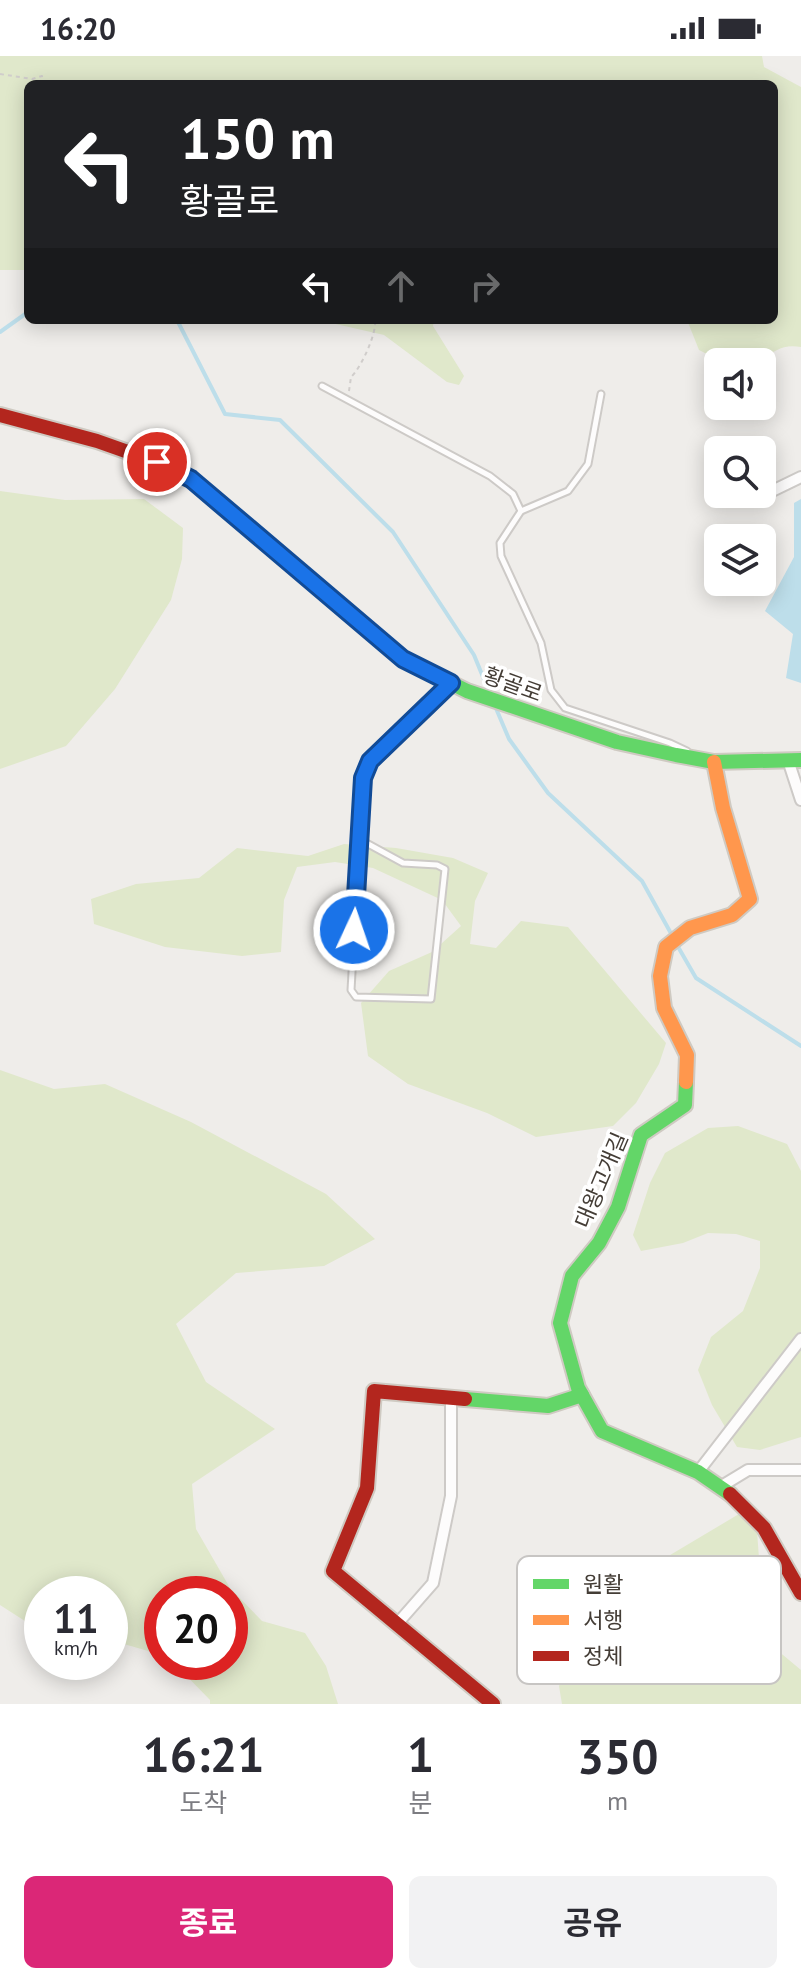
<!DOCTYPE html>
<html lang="ko">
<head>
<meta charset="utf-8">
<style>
	:root { --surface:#fff; --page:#f2f2f3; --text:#2b2b33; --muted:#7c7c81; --accent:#db2777 }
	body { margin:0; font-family:"PT Sans","Noto Sans KR",sans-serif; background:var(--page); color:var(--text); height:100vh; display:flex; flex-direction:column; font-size:30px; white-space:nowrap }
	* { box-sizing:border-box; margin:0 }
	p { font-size:26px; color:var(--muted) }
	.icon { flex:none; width:44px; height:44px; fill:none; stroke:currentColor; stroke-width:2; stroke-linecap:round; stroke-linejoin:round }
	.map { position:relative; height:1648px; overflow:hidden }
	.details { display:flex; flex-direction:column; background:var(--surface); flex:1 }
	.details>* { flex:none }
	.hud { position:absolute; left:24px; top:24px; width:754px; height:244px; border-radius:12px; box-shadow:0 4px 20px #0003; background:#202124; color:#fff; overflow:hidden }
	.tools { position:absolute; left:704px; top:292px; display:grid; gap:16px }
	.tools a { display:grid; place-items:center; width:72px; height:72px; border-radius:12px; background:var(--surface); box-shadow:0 4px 20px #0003; font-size:40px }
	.speed { position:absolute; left:24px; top:1520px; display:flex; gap:16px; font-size:40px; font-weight:700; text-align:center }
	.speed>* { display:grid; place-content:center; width:104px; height:104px; border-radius:50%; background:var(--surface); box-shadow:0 4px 20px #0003; line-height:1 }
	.speed small { font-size:20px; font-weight:400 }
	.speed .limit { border:12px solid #d22; background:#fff; color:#111 }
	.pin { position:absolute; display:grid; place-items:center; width:68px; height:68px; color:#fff; margin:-34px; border:4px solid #fff; border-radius:50%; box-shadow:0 2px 8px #0007 }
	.me { position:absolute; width:88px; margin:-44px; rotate:3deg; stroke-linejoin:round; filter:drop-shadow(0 0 6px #0008) }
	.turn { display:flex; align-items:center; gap:28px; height:168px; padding:0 24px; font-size:36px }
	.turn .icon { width:104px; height:104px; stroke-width:2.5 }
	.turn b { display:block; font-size:56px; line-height:68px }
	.lanes { display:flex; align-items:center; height:76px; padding:0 24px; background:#0003; justify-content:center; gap:40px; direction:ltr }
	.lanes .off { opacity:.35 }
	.eta { display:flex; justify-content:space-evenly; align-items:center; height:136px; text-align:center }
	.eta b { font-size:48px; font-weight:700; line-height:56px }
	.button { display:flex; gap:16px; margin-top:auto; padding:16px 24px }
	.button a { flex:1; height:92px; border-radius:12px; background:var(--accent); color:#fff; font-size:32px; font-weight:700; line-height:92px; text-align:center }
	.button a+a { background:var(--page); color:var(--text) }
	.status { display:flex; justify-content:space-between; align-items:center; height:56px; padding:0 40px; background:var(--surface); direction:ltr }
	.status svg { height:22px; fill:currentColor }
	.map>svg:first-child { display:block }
</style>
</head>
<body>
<div class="status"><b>16:20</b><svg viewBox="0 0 49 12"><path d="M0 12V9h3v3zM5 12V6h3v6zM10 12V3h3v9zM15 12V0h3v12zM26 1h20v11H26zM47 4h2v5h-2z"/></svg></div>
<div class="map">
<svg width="801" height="1648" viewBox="0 0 801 1648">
	<rect width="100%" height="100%" fill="#efedea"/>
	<!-- green -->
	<g fill="#e0e8cb">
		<path d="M 0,0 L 762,0 L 764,11 L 801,31 L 801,291 C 779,287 773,299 754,305 C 734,310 716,303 699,294 L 687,264 L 774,264 L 774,28 L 28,28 L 28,214 L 0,214 Z"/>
		<polygon points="318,264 434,264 433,270 464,320 459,329 447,326 384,279"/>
		<polygon points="0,435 65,444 144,443 183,472 182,503 171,544 115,633 66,690 0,713"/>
		<polygon points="344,788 396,792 453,802 488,817 475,845 470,888 496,892 521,865 568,871 666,987 659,1008 636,1047 613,1070 536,1081 487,1057 408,1028 368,1000 361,947 389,915 432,896 461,870 442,844 373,812 335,806 297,811 284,844 281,896 242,900 165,891 94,868 91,843 136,828 199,822 237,792 308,800"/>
		<polygon points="0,1014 54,1033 105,1028 191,1066 326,1138 375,1183 324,1210 236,1217 176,1268 206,1326 275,1373 192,1428 196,1473 230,1532 262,1565 305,1577 326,1610 338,1648 210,1648 210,1644 173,1606 230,1606 230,1538 162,1538 162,1599 110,1584 110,1538 42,1538 42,1576 0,1549"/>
		<polygon points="738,1070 787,1088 801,1115 801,1381 760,1394 737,1391 712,1349 698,1314 711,1281 743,1255 760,1212 760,1185 736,1178 708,1177 683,1187 641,1195 633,1179 650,1127 665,1097 708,1072"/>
		<polygon points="744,1455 757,1475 760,1516 724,1545 728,1561 777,1594 801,1614 801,1648 562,1648 559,1630 603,1539"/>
	</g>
	<!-- water -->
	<polygon fill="#bddeea" points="801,443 801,627 786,622 793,578 765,555 794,501 794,447"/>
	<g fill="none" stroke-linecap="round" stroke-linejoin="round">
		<!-- stream -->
		<g stroke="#bddeea" stroke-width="4">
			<polyline points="177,264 225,358 280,364 393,476 474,599 490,638"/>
			<polyline points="0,276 28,256"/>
			<polyline points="495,650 509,683 548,737 642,825 673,881"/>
			<polyline points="677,889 696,922 801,990"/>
		</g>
		<!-- lane casing -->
		<g stroke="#cdcac7" stroke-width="9">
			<g id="lane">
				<polyline points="322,330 490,420 513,438 521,455 500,487 501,500 541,587 551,634 565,652 670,687 687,695"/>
				<polyline points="521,455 568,435 588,408 601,338"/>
				<polyline points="359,783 403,807 437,809 445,813 431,943 356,941 351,934 363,722 370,705 450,627"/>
			</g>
		</g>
		<!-- street casing -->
		<g stroke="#cdcac7" stroke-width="14">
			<g id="street">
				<polyline points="762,436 768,437 801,421"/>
				<polyline points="788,704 801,744"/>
				<polyline points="698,1416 801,1283"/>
				<polyline points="720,1431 748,1414 801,1414"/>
				<polyline points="397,1568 433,1527 451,1440 451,1342"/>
			</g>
		</g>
		<!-- fast casing -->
		<g stroke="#cfcac2" stroke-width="18">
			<g id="fast">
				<polyline points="326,538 403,603 467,635 617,686 676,699 714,706 801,704"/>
				<polyline points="686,1026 685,1049 641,1079 618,1151 599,1187 572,1220 560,1267 578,1332 602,1375 698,1416 730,1438"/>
				<polyline points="465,1343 548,1350 582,1339"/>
			</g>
		</g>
		<!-- slow casing -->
		<g stroke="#cfcac2" stroke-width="18">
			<polyline id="slow" points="686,1026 687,999 664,952 660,920 666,891 690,872 732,859 750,843 723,752 714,706"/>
		</g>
		<!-- jam casing -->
		<g stroke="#cfcac2" stroke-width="18">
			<g id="jam">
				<polyline points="0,359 97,385 145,402 191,423 326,538"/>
				<polyline points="465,1343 374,1335 367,1432 333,1515 493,1648"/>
				<polyline points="730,1438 764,1472 801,1537"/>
			</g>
		</g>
		<!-- path -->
		<g stroke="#d0cdcb" stroke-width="2" stroke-dasharray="4 4" stroke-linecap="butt">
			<polyline points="0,18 32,23 42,20 43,28"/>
			<path d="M 349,335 L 351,321 C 361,312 377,277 375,264"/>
		</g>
		<!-- lane -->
		<use href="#lane" stroke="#fdfcfc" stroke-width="5"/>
		<!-- street -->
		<use href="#street" stroke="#fdfcfc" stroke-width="10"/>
		<!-- fast -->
		<use href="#fast" stroke="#63d668" stroke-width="14"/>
		<!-- slow -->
		<use href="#slow" stroke="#ff974d" stroke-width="14"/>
		<!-- jam -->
		<use href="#jam" stroke="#b3261e" stroke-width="14"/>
	</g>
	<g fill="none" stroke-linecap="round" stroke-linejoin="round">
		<!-- route casing -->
		<g stroke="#114b97" stroke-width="20">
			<polyline id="route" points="157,406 191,423 403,603 451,627 370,705 363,722 354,874"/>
		</g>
		<!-- route -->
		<use href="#route" stroke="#1a73e8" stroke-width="14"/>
	</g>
	<g text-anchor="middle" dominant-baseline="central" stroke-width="7" stroke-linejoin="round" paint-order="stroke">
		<!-- street labels -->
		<g font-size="22" fill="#443d36" stroke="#fff">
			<text transform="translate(513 628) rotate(20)">황골로</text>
			<text transform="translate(601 1124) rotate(-67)">대왕고개길</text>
		</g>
	</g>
	<!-- legend -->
	<rect x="517" y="1500" width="264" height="128" rx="12" fill="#fff" stroke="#c7c5c3" stroke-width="2"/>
	<rect x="533" y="1523" width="36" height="10" fill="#63d668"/>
	<rect x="533" y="1559" width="36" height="10" fill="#ff974d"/>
	<rect x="533" y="1595" width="36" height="10" fill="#b3261e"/>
	<g font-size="22" fill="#443d36">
		<text x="583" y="1536">원활</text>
		<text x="583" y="1572">서행</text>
		<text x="583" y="1608">정체</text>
	</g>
</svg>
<div class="tools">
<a><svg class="icon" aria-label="sound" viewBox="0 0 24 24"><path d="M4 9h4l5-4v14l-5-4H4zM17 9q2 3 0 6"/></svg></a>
<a><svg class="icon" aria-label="search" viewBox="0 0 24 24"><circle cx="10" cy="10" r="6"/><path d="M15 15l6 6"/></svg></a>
<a><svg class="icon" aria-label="layers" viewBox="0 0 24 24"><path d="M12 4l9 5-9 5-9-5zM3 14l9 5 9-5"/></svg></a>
</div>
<div class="speed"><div>11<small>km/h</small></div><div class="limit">20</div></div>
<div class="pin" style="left:157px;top:406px;background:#d93025"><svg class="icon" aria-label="arrive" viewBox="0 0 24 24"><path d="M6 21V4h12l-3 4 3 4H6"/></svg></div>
<svg class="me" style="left:354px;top:874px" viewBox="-20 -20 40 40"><circle r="17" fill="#1a73e8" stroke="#fff" stroke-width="3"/><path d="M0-11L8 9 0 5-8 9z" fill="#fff"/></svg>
<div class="hud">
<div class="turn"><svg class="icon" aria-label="left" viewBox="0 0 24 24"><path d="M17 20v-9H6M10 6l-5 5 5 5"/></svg><div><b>150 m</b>황골로</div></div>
<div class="lanes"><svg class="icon" aria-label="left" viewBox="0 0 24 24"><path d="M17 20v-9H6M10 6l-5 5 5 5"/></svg><svg class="icon off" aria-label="ahead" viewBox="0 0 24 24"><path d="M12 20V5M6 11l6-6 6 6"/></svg><svg class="icon off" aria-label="right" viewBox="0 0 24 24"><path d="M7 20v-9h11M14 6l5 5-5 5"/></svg></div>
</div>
</div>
<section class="details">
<div class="eta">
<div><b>16:21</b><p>도착</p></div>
<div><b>1</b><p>분</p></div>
<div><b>350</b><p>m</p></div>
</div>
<div class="button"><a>종료</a><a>공유</a></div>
</section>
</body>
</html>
